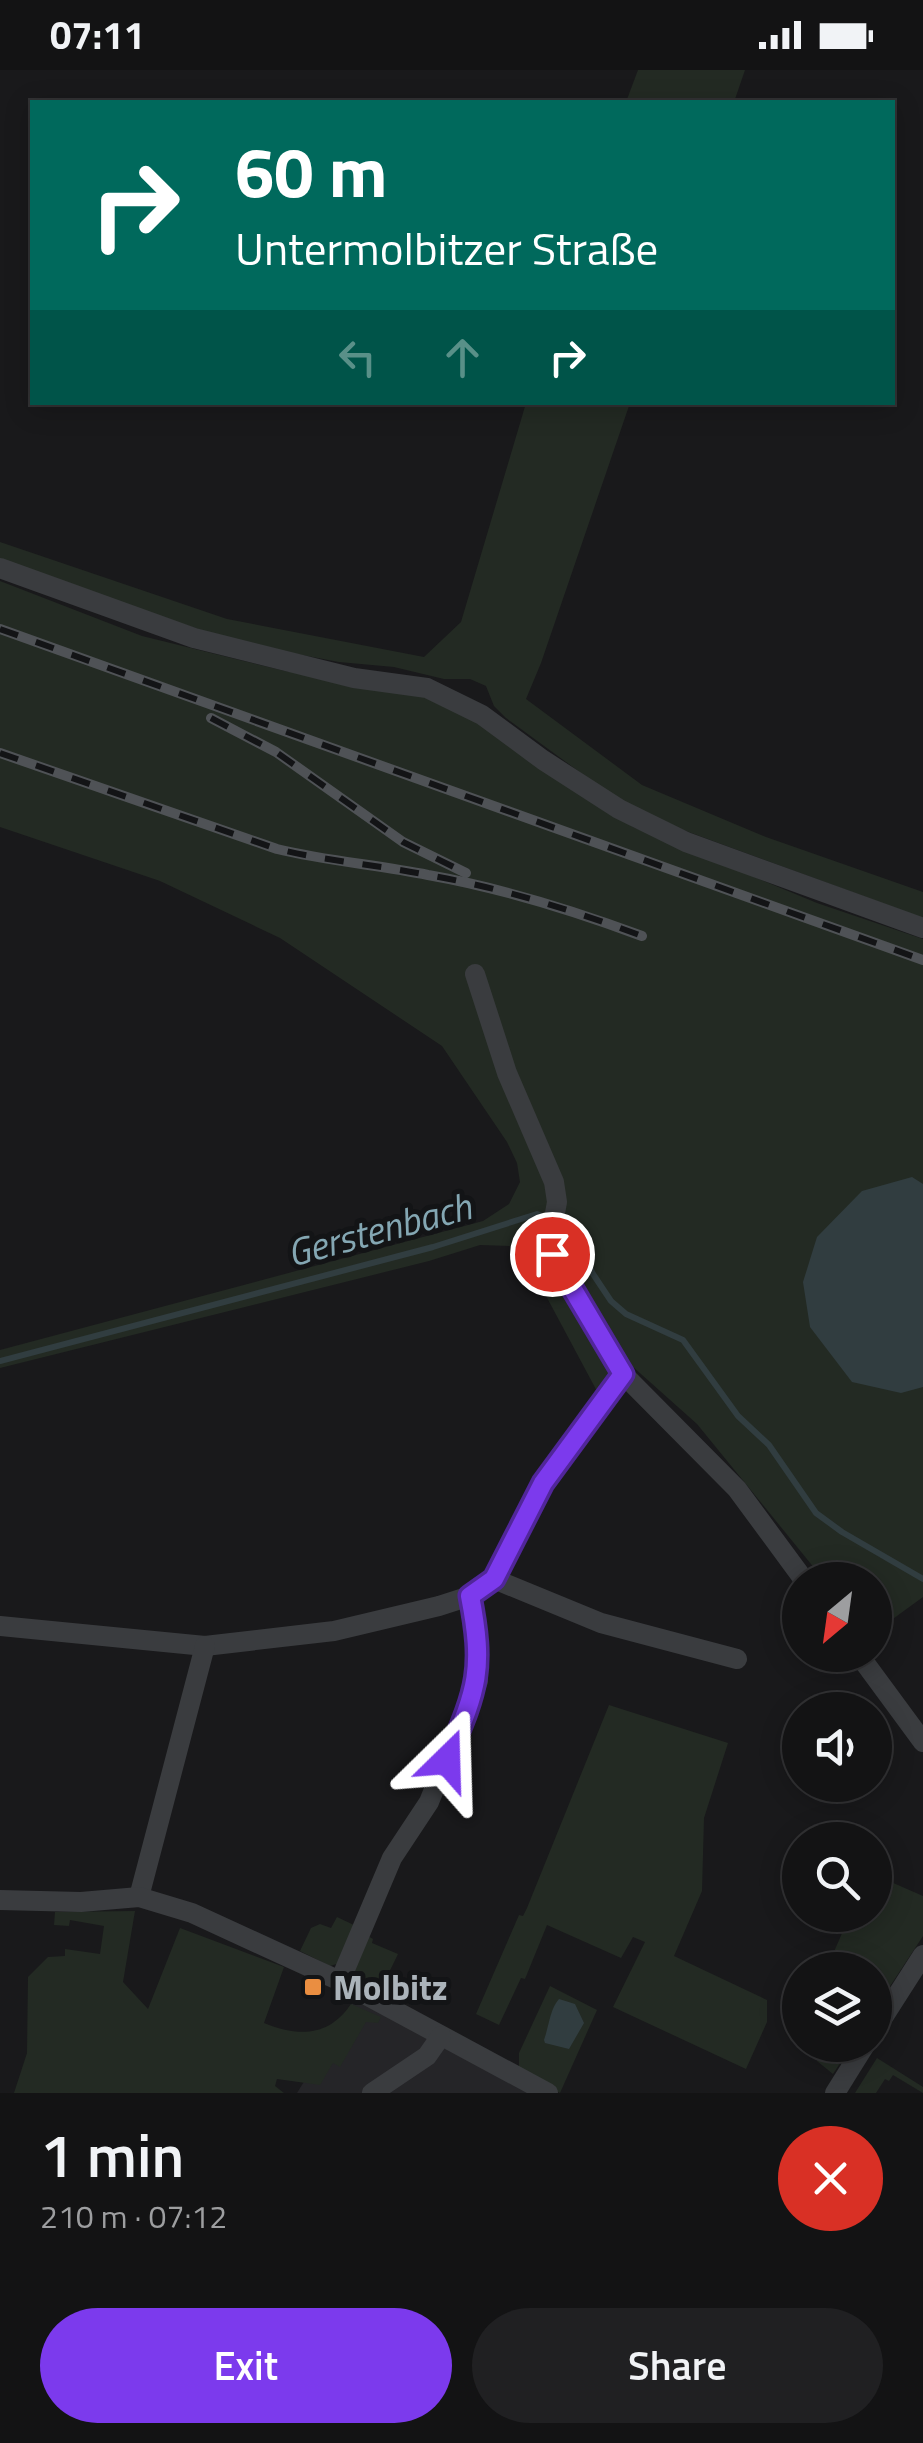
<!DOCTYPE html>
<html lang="en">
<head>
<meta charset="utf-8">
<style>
	:root { --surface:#131314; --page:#202022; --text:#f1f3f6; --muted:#9d9ea0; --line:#323234; --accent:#7c3aed }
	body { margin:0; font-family:"Titillium Web",sans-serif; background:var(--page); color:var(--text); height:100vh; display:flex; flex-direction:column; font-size:38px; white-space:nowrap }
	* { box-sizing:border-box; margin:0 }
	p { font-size:32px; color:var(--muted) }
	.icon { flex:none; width:55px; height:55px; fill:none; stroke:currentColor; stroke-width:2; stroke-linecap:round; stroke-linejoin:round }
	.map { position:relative; height:2023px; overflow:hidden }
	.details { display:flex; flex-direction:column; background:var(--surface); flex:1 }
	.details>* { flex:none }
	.hud { position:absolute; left:30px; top:30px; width:865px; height:305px; border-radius:0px; box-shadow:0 5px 25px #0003,0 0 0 2px var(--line); background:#00695c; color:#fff; overflow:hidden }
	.needle { width:65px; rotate:209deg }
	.buttons { position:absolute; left:782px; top:1492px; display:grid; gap:20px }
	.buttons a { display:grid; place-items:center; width:110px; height:110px; border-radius:50%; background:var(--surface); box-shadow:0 5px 25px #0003,0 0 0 2px var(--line); font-size:50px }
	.pin { position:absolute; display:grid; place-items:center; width:85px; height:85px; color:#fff; margin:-42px; border:5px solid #fff; border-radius:50%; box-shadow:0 2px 10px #0007 }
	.me { position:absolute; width:110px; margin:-55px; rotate:22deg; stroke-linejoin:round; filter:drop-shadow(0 0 8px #0008) }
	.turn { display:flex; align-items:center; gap:35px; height:210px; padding:0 40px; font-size:45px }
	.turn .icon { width:130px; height:130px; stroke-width:2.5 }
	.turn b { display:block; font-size:70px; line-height:85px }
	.lanes { display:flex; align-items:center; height:95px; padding:0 40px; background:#0003; justify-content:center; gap:50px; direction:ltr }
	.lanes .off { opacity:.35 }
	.round { display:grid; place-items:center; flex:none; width:105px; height:105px; border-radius:52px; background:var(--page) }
	.head { display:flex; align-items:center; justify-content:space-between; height:170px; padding:0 40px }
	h1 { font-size:60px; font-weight:600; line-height:75px }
	.action { display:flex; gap:20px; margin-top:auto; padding:20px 40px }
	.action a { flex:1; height:115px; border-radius:60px; background:var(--accent); color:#fff; font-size:40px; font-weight:600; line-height:115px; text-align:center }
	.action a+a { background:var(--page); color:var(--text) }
	.status { display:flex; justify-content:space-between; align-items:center; height:70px; padding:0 50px; background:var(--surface); direction:ltr }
	.status svg { height:28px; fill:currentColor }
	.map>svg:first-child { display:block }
</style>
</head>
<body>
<div class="status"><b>07:11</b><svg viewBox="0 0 49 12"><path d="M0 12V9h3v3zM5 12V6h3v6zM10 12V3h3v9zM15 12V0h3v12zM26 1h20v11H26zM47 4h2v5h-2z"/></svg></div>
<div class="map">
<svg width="923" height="2023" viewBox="0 0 923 2023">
	<rect width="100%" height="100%" fill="#19191b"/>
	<!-- built -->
	<polygon fill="#252528" points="357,1926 533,2023 297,2023"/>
	<!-- green -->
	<g fill="#232a23">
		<polygon points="638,0 745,0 734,32 626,32"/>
		<polygon points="526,333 630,333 541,593 526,629 642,715 766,767 923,822 923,848 656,750 600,717 506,648 494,636 486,616 470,609 444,609 394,597 339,592 244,574 0,494 0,472 227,549 424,587 461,552"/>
		<polygon points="0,511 142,566 285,601 413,619 463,641 633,757 817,833 923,869 923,1527 875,1562 875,1510 824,1510 697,1354 632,1296 599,1325 529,1194 512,1176 480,1175 429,1191 0,1298 0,1280 483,1151 509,1134 520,1112 517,1093 507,1072 442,976 280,868 160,811 0,757"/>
		<polygon points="609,1635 728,1673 704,1748 702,1821 674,1886 767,1930 767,1952 746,1999 613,1937 645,1872 633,1867 621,1888 547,1855 525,1909 521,1908 499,1955 476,1944 519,1845 523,1846 527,1838"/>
		<polygon points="875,1805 923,1826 923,1866 875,1939 875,1900 826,1900 850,1845 875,1845"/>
		<path d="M 135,1841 L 123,1912 L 148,1939 L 180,1858 L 284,1897 L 264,1953 C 298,1967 329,1967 351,1934 L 381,1947 L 378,1953 L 366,1952 L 340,1997 L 333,1993 L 320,2015 L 277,2009 L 275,2016 L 284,2023 L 14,2023 L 27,1983 L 28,1907 L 48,1887 L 65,1886 L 65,1879 L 100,1884 L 104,1856 L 70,1850 L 69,1856 L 54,1855 L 55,1842 Z"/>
		<polygon points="337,1847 356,1856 340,1893 330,1896 300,1881 311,1858 320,1854 331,1858"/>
		<polygon points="366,1865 373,1869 372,1873 398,1884 379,1923 355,1908 352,1899"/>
		<polygon points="550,1916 597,1940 560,2023 519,2001 519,1983"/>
		<polygon points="802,1975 852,1975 833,2004 817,1991 820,1984"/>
		<polygon points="877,1988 923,2017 923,2023 893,2005 889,2011 885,2009 876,2023 855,2023"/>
	</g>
	<!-- water -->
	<g fill="#313d40">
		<polygon points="912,1107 923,1114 923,1317 901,1323 852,1312 810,1257 803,1212 817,1167 862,1121"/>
		<path d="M 559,1929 L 575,1934 L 584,1953 L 569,1979 L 545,1973 L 544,1970 C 549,1956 550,1939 559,1929 Z"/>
	</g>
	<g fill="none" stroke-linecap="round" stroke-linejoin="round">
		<!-- stream -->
		<polyline stroke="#313d40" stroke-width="6" points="0,1291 433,1177 537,1144 572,1160 593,1204 611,1231 626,1244 683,1270 738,1346 769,1375 816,1443 842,1462 923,1509"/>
		<!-- minor -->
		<g stroke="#3a3c3f" stroke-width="20">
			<polyline points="0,498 194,568 354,608 427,618 482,645 543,690 619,739 686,772 923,858"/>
			<polyline points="475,904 507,1003 554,1112 557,1132 550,1171 552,1184 561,1202 623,1304 737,1419 804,1510"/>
			<polyline points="494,1509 601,1553 737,1589"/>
			<polyline points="0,1556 205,1576 334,1561 439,1536 473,1525 494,1509 543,1413 623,1304"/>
			<polyline points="859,1585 923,1672"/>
			<polyline points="139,1827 205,1576"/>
			<polyline points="0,1830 81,1832 139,1827 192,1843 340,1911 548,2023"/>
			<polyline points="340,1911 392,1788 429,1732 478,1611 479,1586 469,1526"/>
			<polyline points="875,1960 923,1885"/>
			<polyline points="372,2023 427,1986 441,1966"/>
			<polyline points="835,2023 865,1975"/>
		</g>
		<!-- rail casing -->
		<g stroke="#4f5256" stroke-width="10">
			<g id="rail">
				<polyline points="0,559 923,890"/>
				<polyline points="211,648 276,682 403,772 466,803"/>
				<path d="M 0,683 L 277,779 C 327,791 378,795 428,805 C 502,818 572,840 642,866"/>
			</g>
		</g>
		<!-- rail -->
		<use href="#rail" stroke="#131416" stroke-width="6" stroke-dasharray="19" stroke-linecap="butt"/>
	</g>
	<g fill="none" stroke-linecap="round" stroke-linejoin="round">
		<!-- route casing -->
		<g stroke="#51269a" stroke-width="25">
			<path id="route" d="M 447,1690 C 476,1620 485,1603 470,1526 L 494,1509 L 543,1413 L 623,1304 L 552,1184"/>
		</g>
		<!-- route -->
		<use href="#route" stroke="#7c3aed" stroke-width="18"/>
	</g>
	<!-- markers -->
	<rect fill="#ea8e41" stroke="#131416" stroke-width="4" x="303" y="1907" width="20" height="20" rx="5"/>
	<g text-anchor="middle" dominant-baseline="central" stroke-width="10" stroke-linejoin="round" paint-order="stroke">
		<!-- poi labels -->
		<g font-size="35" font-weight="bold" fill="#abb3ba" stroke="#131416" text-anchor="start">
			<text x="333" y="1917">Molbitz</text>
		</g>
		<!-- water labels -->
		<g font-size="38" font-style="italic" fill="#84a7b3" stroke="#131416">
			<text transform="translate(379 1159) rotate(-15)">Gerstenbach</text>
		</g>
	</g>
</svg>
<div class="buttons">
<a><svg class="needle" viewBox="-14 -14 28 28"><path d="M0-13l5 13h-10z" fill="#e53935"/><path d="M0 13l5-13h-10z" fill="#9d9ea0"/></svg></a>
<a><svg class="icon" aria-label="sound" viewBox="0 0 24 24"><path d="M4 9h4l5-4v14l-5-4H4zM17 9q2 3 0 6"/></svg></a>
<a><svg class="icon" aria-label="search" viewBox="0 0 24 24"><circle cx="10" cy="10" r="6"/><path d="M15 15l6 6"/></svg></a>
<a><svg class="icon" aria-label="layers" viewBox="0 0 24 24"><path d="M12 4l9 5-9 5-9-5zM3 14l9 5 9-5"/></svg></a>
</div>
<div class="pin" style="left:552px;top:1184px;background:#d93025"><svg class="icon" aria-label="arrive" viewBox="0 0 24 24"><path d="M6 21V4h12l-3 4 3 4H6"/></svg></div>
<svg class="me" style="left:447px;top:1690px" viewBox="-20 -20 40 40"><path d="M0-17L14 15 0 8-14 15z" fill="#7c3aed" stroke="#fff" stroke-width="4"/></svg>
<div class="hud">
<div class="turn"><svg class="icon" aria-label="right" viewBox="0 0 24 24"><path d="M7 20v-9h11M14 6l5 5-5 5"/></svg><div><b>60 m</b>Untermolbitzer Straße</div></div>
<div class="lanes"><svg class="icon off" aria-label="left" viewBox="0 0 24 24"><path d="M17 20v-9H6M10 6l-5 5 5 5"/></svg><svg class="icon off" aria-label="ahead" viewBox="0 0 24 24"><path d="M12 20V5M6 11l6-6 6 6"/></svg><svg class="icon" aria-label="right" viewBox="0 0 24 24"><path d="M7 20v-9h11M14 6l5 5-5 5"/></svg></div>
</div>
</div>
<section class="details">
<div class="head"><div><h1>1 min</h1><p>210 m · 07:12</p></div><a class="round" style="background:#d93025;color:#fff"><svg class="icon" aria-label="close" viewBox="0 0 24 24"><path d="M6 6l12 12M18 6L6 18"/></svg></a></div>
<div class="action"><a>Exit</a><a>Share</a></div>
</section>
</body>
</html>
